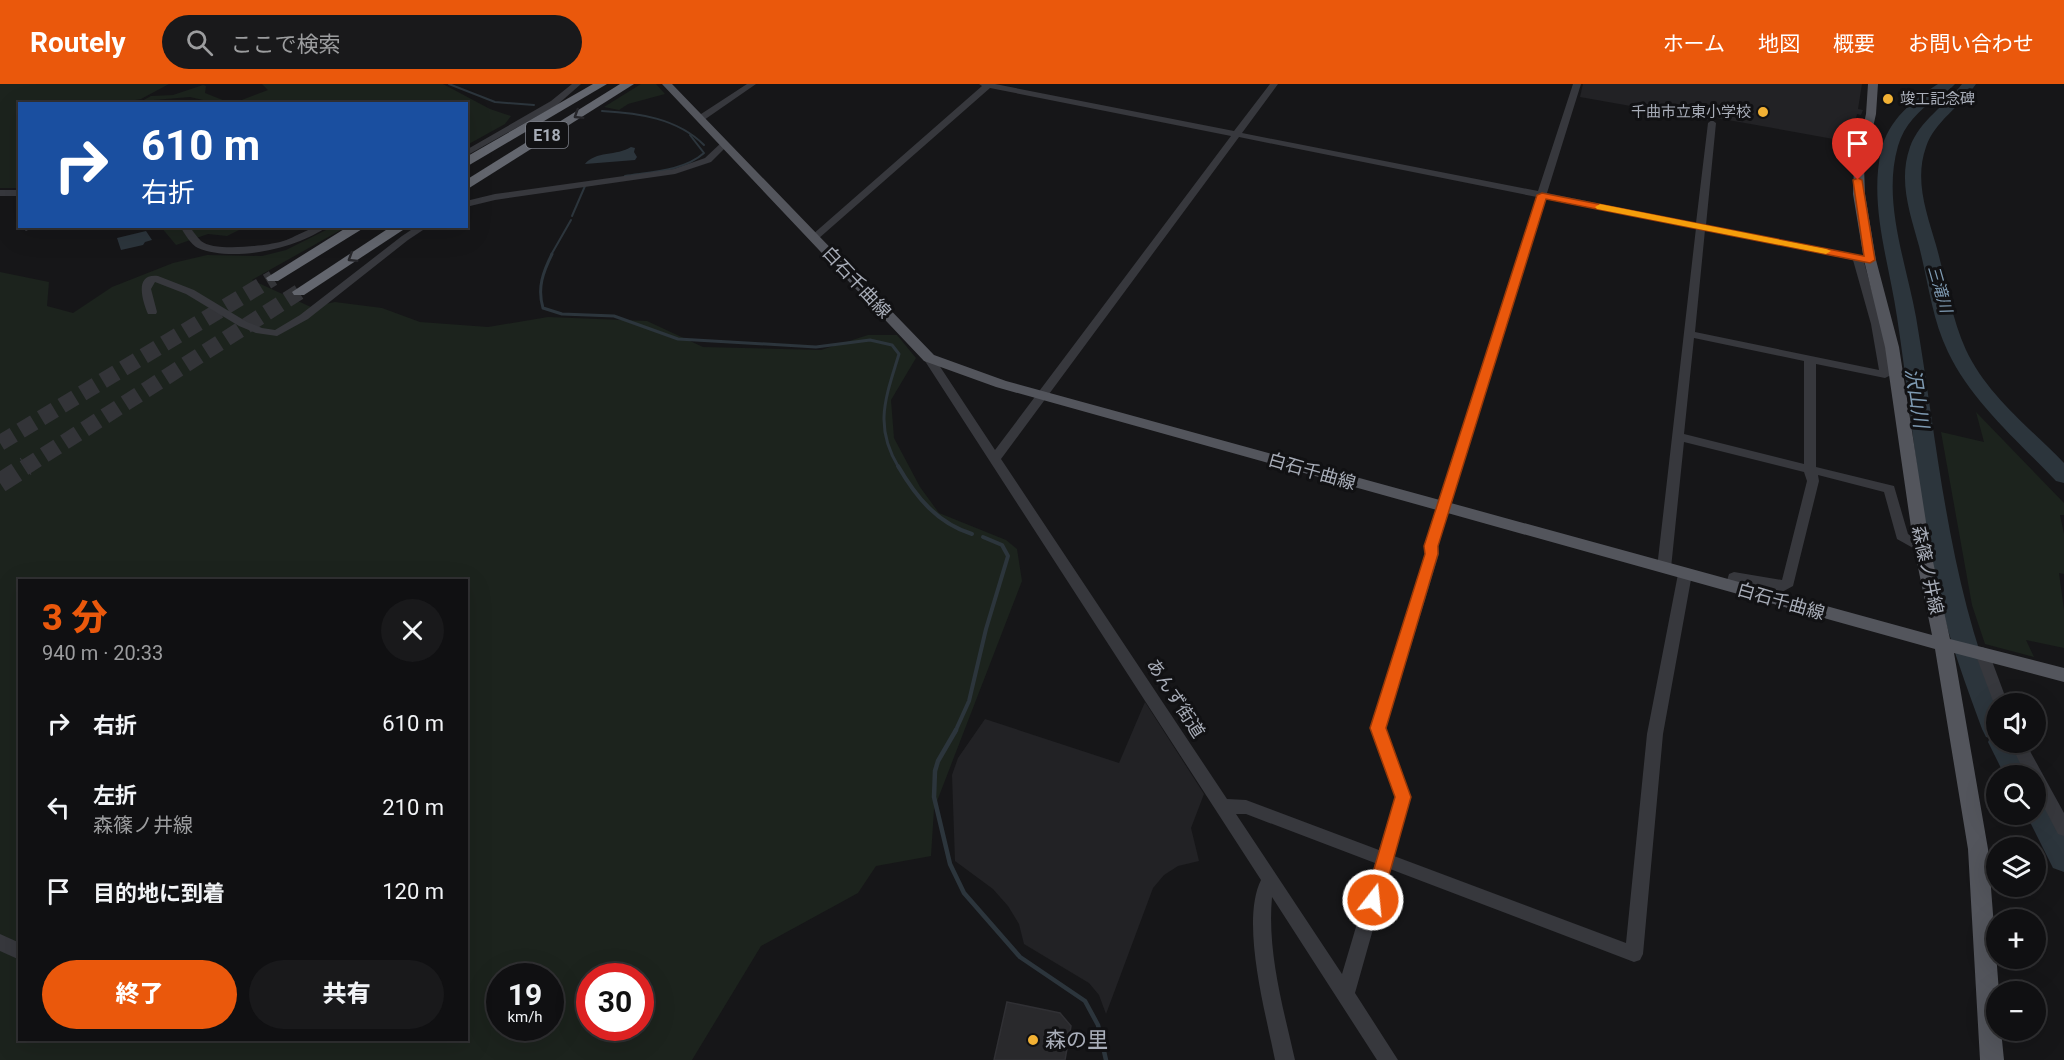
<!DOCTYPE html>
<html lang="ja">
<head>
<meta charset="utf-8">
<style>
	:root { --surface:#101012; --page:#19191b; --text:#f1f3f6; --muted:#9c9d9f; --line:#303032; --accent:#ea580c }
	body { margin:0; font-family:Roboto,"Noto Sans JP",sans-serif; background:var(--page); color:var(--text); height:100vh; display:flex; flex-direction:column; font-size:22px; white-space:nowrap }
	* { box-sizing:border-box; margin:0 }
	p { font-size:20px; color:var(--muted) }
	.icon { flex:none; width:33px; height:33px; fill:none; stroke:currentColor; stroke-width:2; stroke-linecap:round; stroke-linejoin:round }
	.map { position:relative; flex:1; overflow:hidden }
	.side { position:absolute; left:18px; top:495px; width:450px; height:462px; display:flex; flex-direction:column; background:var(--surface); border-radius:0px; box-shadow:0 6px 24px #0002,0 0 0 2px var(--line) }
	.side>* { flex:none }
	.guide { position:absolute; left:18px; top:18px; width:450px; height:126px; border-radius:0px; box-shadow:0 6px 24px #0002,0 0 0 2px var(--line); background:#1a4fa0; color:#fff; overflow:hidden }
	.tools { position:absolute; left:1986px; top:609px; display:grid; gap:12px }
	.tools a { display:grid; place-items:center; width:60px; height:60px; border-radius:50%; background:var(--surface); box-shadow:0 6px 24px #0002,0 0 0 2px var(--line); font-size:30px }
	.speed { position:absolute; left:486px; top:879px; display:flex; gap:12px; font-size:30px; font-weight:700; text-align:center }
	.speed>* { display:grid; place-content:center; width:78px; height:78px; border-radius:50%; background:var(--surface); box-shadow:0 6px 24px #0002,0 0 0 2px var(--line); line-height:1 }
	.speed small { font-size:15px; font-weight:400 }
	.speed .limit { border:9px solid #d22; background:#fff; color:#111 }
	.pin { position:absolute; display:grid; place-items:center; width:51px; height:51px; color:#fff; margin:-62px -26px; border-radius:50% 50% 50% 0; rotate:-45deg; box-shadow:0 0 6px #0007 }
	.pin .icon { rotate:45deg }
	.me { position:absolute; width:66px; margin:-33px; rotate:16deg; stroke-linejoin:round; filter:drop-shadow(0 0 4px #0008) }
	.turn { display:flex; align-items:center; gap:21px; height:126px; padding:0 24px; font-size:27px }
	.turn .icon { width:78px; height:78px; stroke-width:2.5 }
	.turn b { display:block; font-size:42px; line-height:51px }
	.round { display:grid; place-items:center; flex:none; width:63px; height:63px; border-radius:32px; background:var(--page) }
	.summary { display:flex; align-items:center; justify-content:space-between; height:102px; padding:0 24px }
	h1 { font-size:36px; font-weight:800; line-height:45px; color:var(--accent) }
	.cta { display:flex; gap:12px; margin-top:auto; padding:12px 24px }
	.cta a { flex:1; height:69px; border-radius:36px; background:var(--accent); color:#fff; font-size:24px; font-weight:800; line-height:69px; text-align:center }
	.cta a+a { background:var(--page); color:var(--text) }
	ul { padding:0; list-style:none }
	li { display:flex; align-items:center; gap:18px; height:84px; padding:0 24px }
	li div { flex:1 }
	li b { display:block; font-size:22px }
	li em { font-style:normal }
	header { display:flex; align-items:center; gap:36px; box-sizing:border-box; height:84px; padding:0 30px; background:var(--accent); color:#fff }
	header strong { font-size:28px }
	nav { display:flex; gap:33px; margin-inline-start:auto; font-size:21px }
	.search { width:420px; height:54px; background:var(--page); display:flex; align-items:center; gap:15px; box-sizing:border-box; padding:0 21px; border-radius:33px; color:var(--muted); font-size:22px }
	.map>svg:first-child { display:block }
</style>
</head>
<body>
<header>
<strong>Routely</strong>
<div class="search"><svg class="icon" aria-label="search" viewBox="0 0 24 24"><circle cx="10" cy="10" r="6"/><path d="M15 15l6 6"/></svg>ここで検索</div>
<nav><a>ホーム</a><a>地図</a><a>概要</a><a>お問い合わせ</a></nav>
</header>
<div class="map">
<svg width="2064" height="976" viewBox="0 0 2064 976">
	<rect width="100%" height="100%" fill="#161618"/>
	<!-- built -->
	<g fill="#222225">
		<polygon points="1583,0 1862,0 1858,25 1863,26 1861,31 1857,30 1850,58 1717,34 1715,37 1580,13"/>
		<polygon points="1145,618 1204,710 1191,744 1199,777 1178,782 1164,791 1153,804 1106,930 1099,911 1089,899 1024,860 1019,840 1008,822 993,805 955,777 952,691 958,674 985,635 1119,679"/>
	</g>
	<!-- green -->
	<g fill="#1c231d" fill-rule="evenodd">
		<polygon points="0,0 169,0 141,15 118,19 20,20 19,104 0,104"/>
		<polygon points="262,0 443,0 490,25 511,32 505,40 467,61 466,20 234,19 268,6"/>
		<polygon points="641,0 656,0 665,10 628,20 619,26 604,23"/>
		<polygon points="203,1 206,2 205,9 230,19 216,19 190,13 142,17 151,12 173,11"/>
		<polygon points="161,143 245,143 227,152 208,150 176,161"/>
		<path d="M 332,143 L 346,143 L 252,196 L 311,223 L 335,218 L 382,224 L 420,238 L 488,243 L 548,233 L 647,237 L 703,263 L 821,266 L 868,251 L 897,251 L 916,274 L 891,316 L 894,354 L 920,403 L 939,429 L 1006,456 L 1017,465 L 1022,497 L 934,725 L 931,772 L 876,782 L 858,809 L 761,862 L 692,976 L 0,976 L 0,188 L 49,198 L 47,222 L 73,229 L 112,203 L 173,179 L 207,171 L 262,172 L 286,166 ZM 20,496 L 466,496 L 466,956 L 20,956 ZM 500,892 L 550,892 L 550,944 L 500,944 ZM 590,892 L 640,892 L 640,944 L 590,944 Z"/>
		<polygon points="1976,328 2064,419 2064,431 2060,431 2064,450 2064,490 2059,489 2064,526 2064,564 2026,556 2034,573 1985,560 1972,521 1941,348 1984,358"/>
	</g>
	<!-- water -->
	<g fill="#2c353c">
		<path d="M 631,63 L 635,64 L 634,68 L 637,73 L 635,76 L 585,80 C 595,67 617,72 631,63 Z"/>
		<polygon points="146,147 152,156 145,158 143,161 121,166 117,154"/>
	</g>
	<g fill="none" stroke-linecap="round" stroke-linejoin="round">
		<!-- stream-far3 -->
		<g stroke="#2c353c" stroke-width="2">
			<polyline points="449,0 495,18 534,21"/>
			<path d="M 602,27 C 638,29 677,34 704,61"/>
			<path d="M 625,92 C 650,88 684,87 704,69 L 690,51"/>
			<polyline points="572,132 585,102"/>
			<polyline points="551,171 571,136"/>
		</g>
		<!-- stream-far2 -->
		<path stroke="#2c353c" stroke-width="3" d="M 552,170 C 543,188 537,204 543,224 L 562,230 L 614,232 L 678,255 L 816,263 L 870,256 L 892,261 L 899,270 C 886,313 873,342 899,384"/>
		<!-- stream-far1 -->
		<g stroke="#2c353c" stroke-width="4">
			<path d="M 898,382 C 916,413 937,439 972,450"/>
			<polyline points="955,648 969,617 986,545 1008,472 1002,461 983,453"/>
		</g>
		<!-- stream -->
		<polyline stroke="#2c353c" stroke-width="4.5" points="956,646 938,677 935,687 934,713 950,780 964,809 1020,873 1085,917 1098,941 1106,976"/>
		<!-- river -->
		<g fill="#2c353c" fill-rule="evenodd">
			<path d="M 1938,0 L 1955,0 C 1950,6 1943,9 1937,14 C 1919,26 1904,41 1898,62 C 1882,117 1906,178 1916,233 C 1938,363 1948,497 1999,620 L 1996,620 L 1996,658 L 2016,658 L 2033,692 L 2005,692 L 1988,658 L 1990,654 L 1986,653 L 1982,645 C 1970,612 1958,580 1948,546 C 1920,445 1913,337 1897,233 C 1889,178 1869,122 1881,67 C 1888,36 1913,16 1938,0 Z"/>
			<path d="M 1962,0 L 1976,0 C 1961,22 1934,38 1926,63 C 1914,97 1927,129 1936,161 C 1946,196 1951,233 1966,266 C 1987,311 2030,344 2064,379 L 2064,399 L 2056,397 C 2018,357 1972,318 1948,268 C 1932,235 1928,197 1919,162 C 1910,129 1898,97 1910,63 C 1920,36 1945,22 1962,0 Z"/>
			<polygon points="2036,710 2046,713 2064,746 2064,788 2053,784 2026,730 2036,730"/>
		</g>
	</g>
	<!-- building -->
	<polygon fill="#29292c" stroke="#303034" stroke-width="1.5" points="1007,918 1060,929 1071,942 1065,976 994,976"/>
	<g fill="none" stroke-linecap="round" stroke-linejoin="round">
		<!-- highway-tunnel-far1 -->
		<g stroke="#333438" stroke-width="16" stroke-dasharray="16 8" stroke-linecap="butt">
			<polyline points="0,359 273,194"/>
			<polyline points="24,384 299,208"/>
		</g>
		<!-- highway-tunnel -->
		<polyline stroke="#333438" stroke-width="20" stroke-dasharray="20 10" stroke-linecap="butt" points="0,399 26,382"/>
		<!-- minor -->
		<g fill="#37383d" fill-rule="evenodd">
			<polygon points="572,0 581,0 557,21 466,72 466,66 551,17"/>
			<polygon points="747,0 756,0 704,36 698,36 698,32"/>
			<path d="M 979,0 L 995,0 L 1234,47 L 1270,0 L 1278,0 L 1242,49 L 1538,107 L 1573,0 L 1581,0 L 1547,109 L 1696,139 L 1708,39 L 1712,36 L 1716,39 L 1706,141 L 1874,174 L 1874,178 L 1864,178 L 1881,240 L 1891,291 L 1885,294 L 1816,280 L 1816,383 L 1894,402 L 1908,450 L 1929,464 L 1922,469 L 1897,455 L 1884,408 L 1818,391 L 1819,397 L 1793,502 L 1782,508 L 1740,499 L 1737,507 L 1732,508 L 1725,503 L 1729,490 L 1734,488 L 1782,496 L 1807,397 L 1804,388 L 1684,358 L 1671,484 L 1664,489 L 1659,487 L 1657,484 L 1696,144 L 1545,114 L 1438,462 L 1439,470 L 1386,644 L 1411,713 L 1394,772 L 1626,859 L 1647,650 L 1678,490 L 1680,487 L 1690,487 L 1692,490 L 1663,650 L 1643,870 L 1640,876 L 1634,878 L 1390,785 L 1355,909 L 1398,976 L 1377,976 L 1272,813 C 1267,868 1283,923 1295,976 L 1275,976 C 1266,930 1240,838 1261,796 L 923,274 L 929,271 L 933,272 L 995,366 L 1231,52 L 990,4 L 818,155 L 812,155 L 812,151 L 982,2 ZM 1239,53 L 1537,113 L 1424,462 L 1425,470 L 1370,644 L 1395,713 L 1379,766 L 1246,716 L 1227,715 L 1001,375 ZM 1705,146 L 1853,176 L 1871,240 L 1879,286 L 1695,248 ZM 1694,254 L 1804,277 L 1804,380 L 1684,350 ZM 1236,730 L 1246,730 L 1375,779 L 1342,890 Z"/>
			<polygon points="722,58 729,60 711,78 675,90 495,116 466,123 466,117 495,110 674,85 705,74"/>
			<rect x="0" y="106" width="20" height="6"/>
			<polygon points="20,142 36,142 26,147"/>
			<path d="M 180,142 L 189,142 C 193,147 197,153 201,157 C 214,168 263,162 280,158 C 298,153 308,142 328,142 C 299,164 233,179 198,164 C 191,161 184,149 180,142 Z"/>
			<path d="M 417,142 L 429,142 L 408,156 L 308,235 L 277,252 L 256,249 L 239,242 L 186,210 L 155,198 L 151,205 L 157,228 L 156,230 L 148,230 C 143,218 133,189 158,192 L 194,206 L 247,238 L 262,244 L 275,246 L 300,231 L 402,152 Z"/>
			<polygon points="1982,563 1987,565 1989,569 2008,620 1996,620 1996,625 1975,569 1977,565"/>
			<polygon points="2010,658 2025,658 2064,729 2064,752 2058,750 2036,708 2036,692 2026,692"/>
			<polygon points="0,850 20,859 20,876 0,867"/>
		</g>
		<!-- major -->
		<polygon fill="#53555c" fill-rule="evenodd" points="662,0 672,0 934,271 1006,297 1932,551 1914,464 1885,263 1864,176 1853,110 1854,83 1866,30 1868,0 1878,0 1876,30 1864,83 1865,110 1876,176 1899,263 1930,464 1950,555 2064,584 2064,598 1954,569 1988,765 1999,908 1996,908 1996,946 2001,946 2004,976 1980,976 1968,765 1935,565 996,303 924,277"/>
		<!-- highway -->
		<g fill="#63666e" fill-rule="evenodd">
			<polygon points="593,0 607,0 466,83 466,73"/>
			<polygon points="620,0 634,0 466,106 466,96"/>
			<polygon points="349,142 367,142 278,197 268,197 266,194"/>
			<polygon points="392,142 409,142 304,211 294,211 292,208"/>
		</g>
	</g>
	<!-- one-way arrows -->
	<defs><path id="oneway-chevron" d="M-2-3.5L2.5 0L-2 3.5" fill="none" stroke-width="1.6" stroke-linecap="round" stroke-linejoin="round" transform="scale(1.5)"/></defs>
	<g stroke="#26262a">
		<use href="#oneway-chevron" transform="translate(578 31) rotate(148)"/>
		<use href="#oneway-chevron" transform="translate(352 174) rotate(148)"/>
	</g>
	<!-- route -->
	<polygon fill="#ea580c" stroke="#983908" stroke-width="1.5" points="1858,94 1862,96 1875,176 1870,179 1546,115 1438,462 1438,470 1386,644 1411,713 1382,816 1380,821 1373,824 1367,821 1365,816 1395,713 1370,644 1425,470 1424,462 1537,111 1542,109 1864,172 1853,96"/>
	<!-- slow -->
	<polygon fill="#f59e0b" points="1600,120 1826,165 1831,167 1826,170 1597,125 1595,123"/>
	<!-- markers -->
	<g fill="#f2b134" stroke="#111113" stroke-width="2">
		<circle cx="1888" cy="15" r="6"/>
		<circle cx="1763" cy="28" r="6"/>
		<circle cx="1033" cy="956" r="6"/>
	</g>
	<g text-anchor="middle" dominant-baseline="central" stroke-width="6" stroke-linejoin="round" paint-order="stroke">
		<!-- far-poi labels -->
		<g font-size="15" fill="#a8adb8" stroke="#111113" text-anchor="start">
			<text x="1900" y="15">竣工記念碑</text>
			<text x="1751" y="28" text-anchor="end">千曲市立東小学校</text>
		</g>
		<!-- shield labels -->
		<rect fill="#111113" stroke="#7b7e86" stroke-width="1.5" x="526" y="38" width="42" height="26" rx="4.5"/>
		<g font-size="16" font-weight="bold" fill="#a8adb8">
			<text x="547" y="51">E18</text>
		</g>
		<!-- far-water labels -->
		<g font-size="16" font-style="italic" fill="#7f9bb3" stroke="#111113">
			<text transform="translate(1940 205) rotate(74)">三滝川</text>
		</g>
		<!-- street labels -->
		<g font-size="18" fill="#a8adb8" stroke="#111113">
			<text transform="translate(857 198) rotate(47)">白石千曲線</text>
			<text transform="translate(1312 387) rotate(16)">白石千曲線</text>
			<text transform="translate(1928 486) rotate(78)">森篠ノ井線</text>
			<text transform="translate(1781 517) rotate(16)">白石千曲線</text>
			<text transform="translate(1176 614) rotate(57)">あんず街道</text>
		</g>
		<!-- water labels -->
		<g font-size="20" font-style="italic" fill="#7f9bb3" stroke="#111113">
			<text transform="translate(1917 314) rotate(81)">沢山川</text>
		</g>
		<!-- near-poi labels -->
		<g font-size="21" fill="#a8adb8" stroke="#111113" text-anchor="start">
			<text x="1045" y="956">森の里</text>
		</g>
	</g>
</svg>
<div class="tools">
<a><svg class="icon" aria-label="sound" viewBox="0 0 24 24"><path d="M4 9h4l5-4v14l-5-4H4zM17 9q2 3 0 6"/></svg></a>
<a><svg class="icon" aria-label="search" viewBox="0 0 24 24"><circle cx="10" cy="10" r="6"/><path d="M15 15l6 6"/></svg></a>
<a><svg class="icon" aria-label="layers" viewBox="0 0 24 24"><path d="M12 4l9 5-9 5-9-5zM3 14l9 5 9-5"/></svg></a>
<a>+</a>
<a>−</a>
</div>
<div class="speed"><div>19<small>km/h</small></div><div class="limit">30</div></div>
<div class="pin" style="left:1858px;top:96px;background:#d93025"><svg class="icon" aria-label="arrive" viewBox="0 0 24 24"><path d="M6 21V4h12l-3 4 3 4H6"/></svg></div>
<svg class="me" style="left:1373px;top:816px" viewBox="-20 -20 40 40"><circle r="17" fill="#ea580c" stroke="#fff" stroke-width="3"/><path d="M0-11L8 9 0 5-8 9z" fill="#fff"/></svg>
<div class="guide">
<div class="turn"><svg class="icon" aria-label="right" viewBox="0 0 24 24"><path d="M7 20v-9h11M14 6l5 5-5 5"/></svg><div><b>610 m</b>右折</div></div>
</div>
<section class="side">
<div class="summary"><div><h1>3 分</h1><p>940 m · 20:33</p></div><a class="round"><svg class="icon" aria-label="close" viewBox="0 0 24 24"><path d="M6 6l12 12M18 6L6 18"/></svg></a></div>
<ul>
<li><svg class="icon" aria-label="right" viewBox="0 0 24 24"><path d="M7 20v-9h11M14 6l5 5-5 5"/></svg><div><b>右折</b></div><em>610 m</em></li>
<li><svg class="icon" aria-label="left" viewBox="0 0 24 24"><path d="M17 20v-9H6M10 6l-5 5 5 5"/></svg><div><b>左折</b><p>森篠ノ井線</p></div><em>210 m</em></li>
<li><svg class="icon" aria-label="arrive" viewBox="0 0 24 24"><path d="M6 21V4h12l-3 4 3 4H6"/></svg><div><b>目的地に到着</b></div><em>120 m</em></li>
</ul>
<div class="cta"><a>終了</a><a>共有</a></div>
</section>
</div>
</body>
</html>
